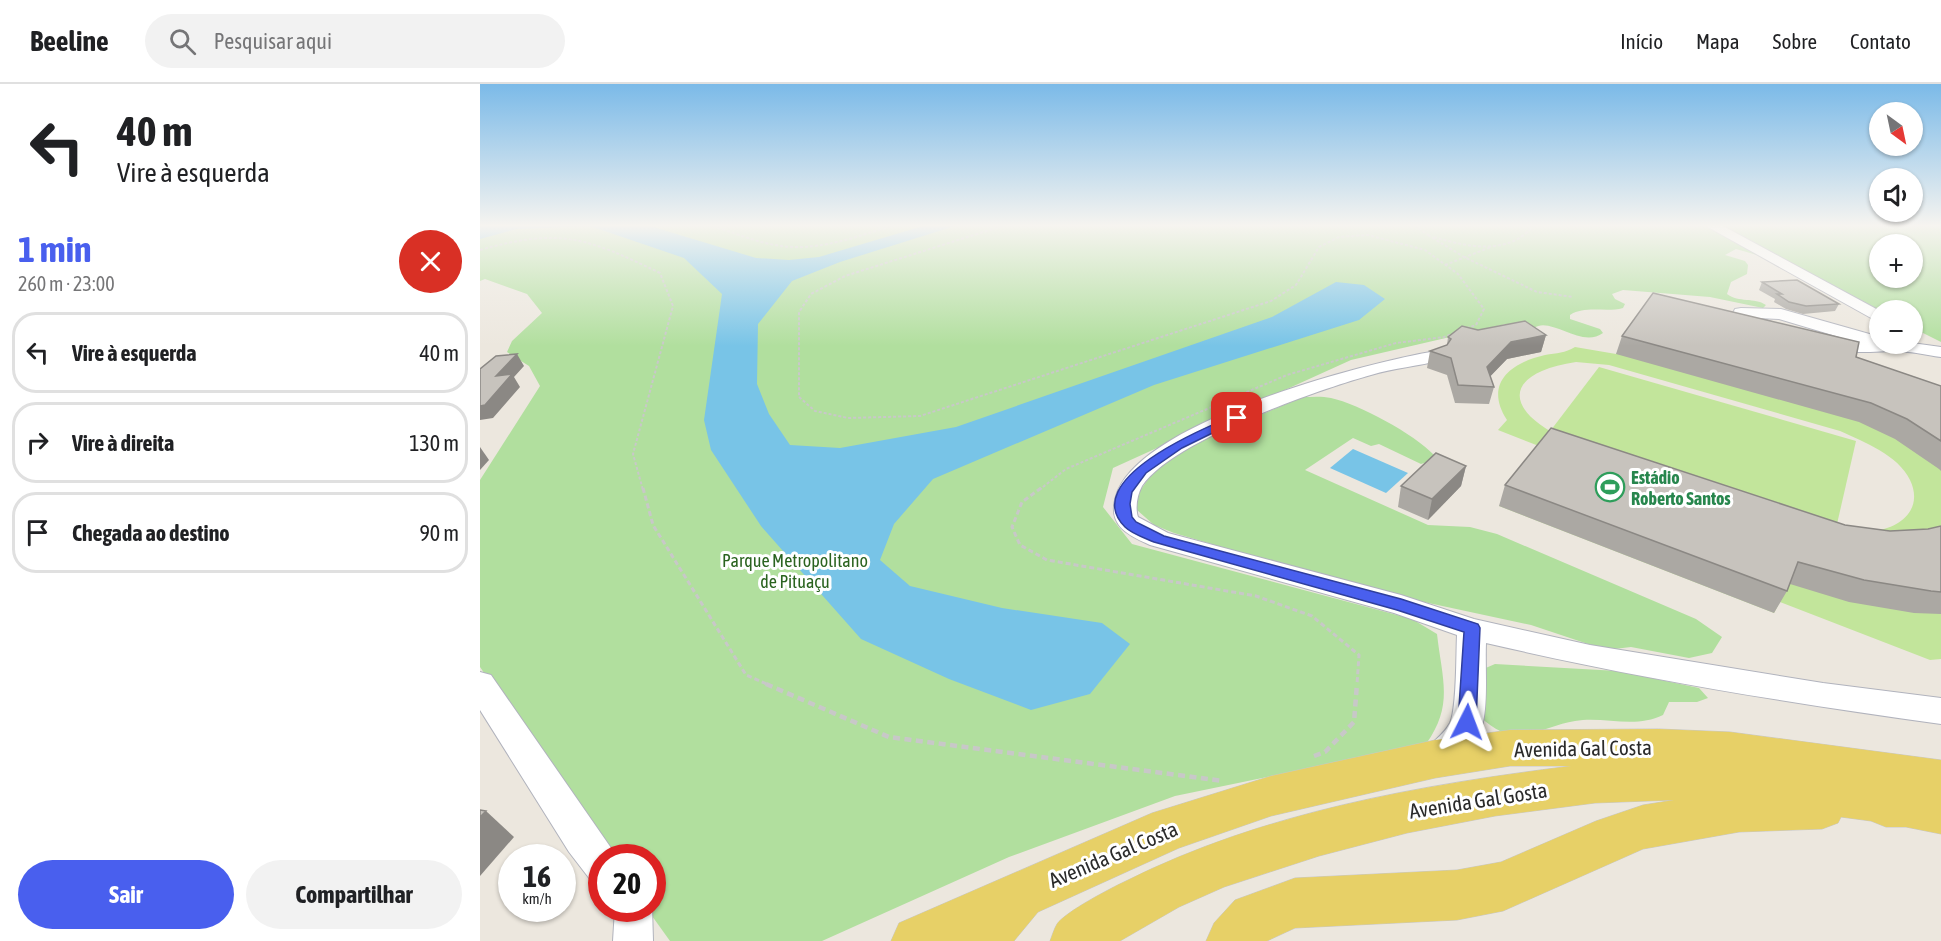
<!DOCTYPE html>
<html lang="pt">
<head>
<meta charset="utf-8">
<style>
	:root { --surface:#fff; --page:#f2f2f2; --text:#202124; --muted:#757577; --line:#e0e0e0; --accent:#495fee }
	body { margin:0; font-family:"Asap Condensed",sans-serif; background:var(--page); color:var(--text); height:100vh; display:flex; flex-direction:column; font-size:22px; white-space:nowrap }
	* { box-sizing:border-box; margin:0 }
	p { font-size:20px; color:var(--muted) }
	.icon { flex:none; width:33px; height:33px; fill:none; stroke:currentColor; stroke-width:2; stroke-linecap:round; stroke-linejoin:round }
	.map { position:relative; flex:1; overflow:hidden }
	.drawer { display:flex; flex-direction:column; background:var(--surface); width:480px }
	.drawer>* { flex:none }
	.banner { background:#fff; color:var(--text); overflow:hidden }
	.needle { width:39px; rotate:147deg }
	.controls { position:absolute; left:1389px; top:18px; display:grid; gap:12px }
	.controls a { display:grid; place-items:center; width:54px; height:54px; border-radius:50%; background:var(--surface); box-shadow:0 2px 4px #0004; font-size:30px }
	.speed { position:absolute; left:18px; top:760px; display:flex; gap:12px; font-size:30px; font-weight:700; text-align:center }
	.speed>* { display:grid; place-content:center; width:78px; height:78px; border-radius:50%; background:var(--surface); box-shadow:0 2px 4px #0004; line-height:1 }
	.speed small { font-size:15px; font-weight:400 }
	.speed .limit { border:9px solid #d22; background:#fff; color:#111 }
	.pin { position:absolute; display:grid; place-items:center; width:51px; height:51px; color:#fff; margin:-26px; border-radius:12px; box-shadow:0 3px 9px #0006 }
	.me { position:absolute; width:66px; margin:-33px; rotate:3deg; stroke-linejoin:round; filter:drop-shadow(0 0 4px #0008) }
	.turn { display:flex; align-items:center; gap:21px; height:126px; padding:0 18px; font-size:27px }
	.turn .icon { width:78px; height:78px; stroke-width:2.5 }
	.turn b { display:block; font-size:42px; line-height:51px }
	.round { display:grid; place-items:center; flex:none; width:63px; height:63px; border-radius:32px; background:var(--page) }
	.overview { display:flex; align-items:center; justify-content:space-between; height:102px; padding:0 18px }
	h1 { font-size:36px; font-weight:700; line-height:45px; color:var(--accent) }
	.primary-button { display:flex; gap:12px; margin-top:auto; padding:12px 18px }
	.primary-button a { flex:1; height:69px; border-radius:36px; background:var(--accent); color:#fff; font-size:24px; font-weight:700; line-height:69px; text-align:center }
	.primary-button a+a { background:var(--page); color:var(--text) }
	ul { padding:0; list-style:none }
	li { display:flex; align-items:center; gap:18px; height:81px; margin:0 12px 9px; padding:0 6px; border:3px solid var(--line); border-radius:24px }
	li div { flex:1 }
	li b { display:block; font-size:22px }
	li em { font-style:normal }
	header { display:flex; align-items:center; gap:36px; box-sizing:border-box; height:84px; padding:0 30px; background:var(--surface); border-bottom:2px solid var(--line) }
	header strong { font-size:28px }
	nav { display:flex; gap:33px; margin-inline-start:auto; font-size:21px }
	.search { width:420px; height:54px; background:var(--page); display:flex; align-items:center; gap:15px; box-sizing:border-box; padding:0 21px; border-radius:33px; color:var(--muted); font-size:22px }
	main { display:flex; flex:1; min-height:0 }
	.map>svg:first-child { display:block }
</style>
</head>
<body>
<header>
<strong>Beeline</strong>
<div class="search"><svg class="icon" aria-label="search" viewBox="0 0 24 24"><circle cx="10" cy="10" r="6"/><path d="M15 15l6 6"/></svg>Pesquisar aqui</div>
<nav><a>Início</a><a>Mapa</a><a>Sobre</a><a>Contato</a></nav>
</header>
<main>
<section class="drawer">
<div class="banner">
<div class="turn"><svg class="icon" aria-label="left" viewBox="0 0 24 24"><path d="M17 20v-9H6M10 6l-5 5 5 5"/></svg><div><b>40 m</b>Vire à esquerda</div></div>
</div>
<div class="overview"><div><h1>1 min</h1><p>260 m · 23:00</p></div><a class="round" style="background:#d93025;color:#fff"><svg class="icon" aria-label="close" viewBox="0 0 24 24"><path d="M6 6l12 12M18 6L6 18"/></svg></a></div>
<ul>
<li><svg class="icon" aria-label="left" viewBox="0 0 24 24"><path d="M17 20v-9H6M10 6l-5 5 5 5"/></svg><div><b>Vire à esquerda</b></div><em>40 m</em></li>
<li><svg class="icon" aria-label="right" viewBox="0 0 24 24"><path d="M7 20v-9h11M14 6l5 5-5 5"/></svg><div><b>Vire à direita</b></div><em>130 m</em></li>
<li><svg class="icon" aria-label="arrive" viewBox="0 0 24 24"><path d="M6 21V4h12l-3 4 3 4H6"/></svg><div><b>Chegada ao destino</b></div><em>90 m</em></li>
</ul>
<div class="primary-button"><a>Sair</a><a>Compartilhar</a></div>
</section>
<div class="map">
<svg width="1461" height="857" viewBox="0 0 1461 857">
	<rect width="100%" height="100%" fill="#ece7de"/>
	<!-- green -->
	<g fill="#b1df9e" fill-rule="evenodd">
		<path d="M 0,142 L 1461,142 L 1461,258 L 1433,244 L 1432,226 L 1399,227 L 1284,173 L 1256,165 L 1245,171 L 1265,177 L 1268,181 L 1267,190 L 1251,198 L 1247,210 C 1259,219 1274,213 1286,221 L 1283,224 L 1230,213 L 1143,206 L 1132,210 L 1135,215 L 1145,220 L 1143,224 C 1126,229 1106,221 1090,231 L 1090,235 L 1120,245 L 1123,249 C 1101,265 1071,232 1054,244 L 1026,240 L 871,276 L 633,384 L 623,423 L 652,460 L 932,535 L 957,550 C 962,595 974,621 946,660 L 695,712 L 529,773 L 342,857 L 190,857 L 167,825 L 172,825 L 172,774 L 132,774 L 0,583 L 0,396 L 60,302 L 49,282 L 27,268 L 32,257 L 62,229 L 47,210 L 5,195 L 0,197 ZM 1400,160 L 1432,160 L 1432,194 L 1400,194 Z"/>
		<path d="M 823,313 C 832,313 842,312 851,314 C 879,320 934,350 954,371 L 950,377 L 941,380 L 899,360 L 891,362 L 873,354 L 825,386 L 948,441 L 990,443 L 1017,450 L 1216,535 L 1242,553 L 1232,569 L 1209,574 L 1151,563 L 1126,566 L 1051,541 L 888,506 L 694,449 L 674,441 L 657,426 L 656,412 L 680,379 L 727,353 Z"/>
		<path d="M 1015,580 L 1138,587 L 1219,604 L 1228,614 L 1217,618 L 1189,618 L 1183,631 C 1155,645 1124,632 1095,637 C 1075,640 1057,651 1035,651 C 1021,651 1009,640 998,632 L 1001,586 Z"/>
	</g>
	<!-- pitch -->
	<g fill="#c2e59b" fill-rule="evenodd">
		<path d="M 1167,226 L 1461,304 L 1461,575 L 1450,576 L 1300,518 L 1294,529 L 1019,422 L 1064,364 L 1018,346 L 1027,336 C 1004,301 1029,279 1065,271 C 1077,269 1085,269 1095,263 L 1136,270 ZM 1096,278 L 1129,281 L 1360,347 C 1384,358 1418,371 1430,396 C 1444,425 1420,445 1392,447 C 1378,449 1357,445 1343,442 C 1315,437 1287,423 1260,414 C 1202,395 1144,376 1087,356 C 1022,326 1023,289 1096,278 Z"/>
		<polygon points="1119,283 1376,357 1357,440 1071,346"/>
	</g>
	<!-- water -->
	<g fill="#78c4e7">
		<polygon points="0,142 107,142 36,145 0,155"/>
		<polygon points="110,142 170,142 276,174 309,176 339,173 443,142 475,142 360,178 312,197 278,240 277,300 289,330 310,361 360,364 476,343 792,233 856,198 884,201 905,215 879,236 674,301 453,395 414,440 400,476 430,502 522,524 622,539 650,560 610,610 551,626 469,595 381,555 281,442 231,366 224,336 242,210 204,174"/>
		<polygon points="873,365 928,389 906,409 850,384"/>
	</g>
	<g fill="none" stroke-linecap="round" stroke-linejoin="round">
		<!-- minor casing -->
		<g stroke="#b1b3bd" stroke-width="2">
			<g id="minor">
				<polygon points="1226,142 1243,142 1400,227 1400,239"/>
				<path d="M 1261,224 L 1301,225 L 1400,253 L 1400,260 L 1432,259 L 1461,263 L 1461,273 C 1446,271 1430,267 1414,267 C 1397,267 1349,273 1337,257 L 1340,253 L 1346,252 L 1376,258 L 1299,235 L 1278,234 L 1292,238 L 1295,242 L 1286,247 L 1256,239 L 1251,233 L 1255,225 Z"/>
				<path d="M 956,267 L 965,272 L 962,276 C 939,282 914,284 891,291 C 837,306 692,357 662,402 C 657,411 655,424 658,433 L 688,449 L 921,511 L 994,535 L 1110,561 L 1343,599 L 1461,614 L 1461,640 C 1308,619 1156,594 1006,559 C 1005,582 1008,616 1003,638 C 997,663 972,694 945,684 L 940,674 C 948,659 962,654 970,639 C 977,624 976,570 977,551 L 914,529 L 670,461 C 647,451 627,441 636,412 C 658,338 885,279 956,267 Z"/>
				<polygon points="0,588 11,591 138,774 122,774 122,799 109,794 89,768 0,626"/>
				<polygon points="172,823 173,857 133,857 135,825"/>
			</g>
		</g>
		<!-- major casing -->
		<g stroke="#c8c8c8" stroke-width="1">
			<path id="major" d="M 1179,645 L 1250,648 L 1461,676 L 1461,750 L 1426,743 L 1406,743 L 1391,737 L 1361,733 L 1358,739 L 1342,745 L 1259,748 L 1163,765 L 1023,827 L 977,836 L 815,844 L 787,857 L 726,857 L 734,839 L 755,816 L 815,794 L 977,786 L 1021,778 L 1116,737 L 1163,721 L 1194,716 L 1115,719 L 1015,732 L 927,749 L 839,772 L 744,803 L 699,823 L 640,857 L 570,857 C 572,852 574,845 577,840 C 585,828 631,804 646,797 C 784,728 939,701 1091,682 L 1030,682 L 955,694 L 791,732 L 699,764 L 558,828 L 534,857 L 411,857 L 419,839 L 672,729 L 791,692 L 955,656 L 1030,646 Z"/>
		</g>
		<!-- path-far2 -->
		<g stroke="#c8c8c8" stroke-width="2" stroke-dasharray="3 2" stroke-linecap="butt">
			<path d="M 233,142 C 255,149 278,159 301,162 C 339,167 376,153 411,142"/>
			<polyline points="522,142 365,192 331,210 319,228 319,313 335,327 368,334 440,332 791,217 816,201 839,163 859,153 888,151 945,166 978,190 1004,225 996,241 987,244"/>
			<polyline points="934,142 948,151"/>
			<polyline points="948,151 984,173 1057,208 1093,213"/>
			<path d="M 954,153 C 987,163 1028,172 1053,142"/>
			<path d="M 0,166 C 81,143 107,154 180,189 L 193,222 L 153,370 L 163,406"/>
			<polyline points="965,181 1011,163"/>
			<polyline points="559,406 586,385 807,291 916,259 964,253 975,249"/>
		</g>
		<!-- path-far1 -->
		<g stroke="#c8c8c8" stroke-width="3" stroke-dasharray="5 3" stroke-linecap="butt">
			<polyline points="163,404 173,441 266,591 289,601"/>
			<polyline points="561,404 542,418 532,443 540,461 567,476 776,512 832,532 879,571 877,601"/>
		</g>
		<!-- path -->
		<g stroke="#c8c8c8" stroke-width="4.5" stroke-dasharray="7 4.5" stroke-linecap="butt">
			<polyline points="286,600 409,653 743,697"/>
			<polyline points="834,672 845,668 874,638 877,600"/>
		</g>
		<!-- minor -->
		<use href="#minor" fill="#fff" fill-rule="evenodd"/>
		<!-- major -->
		<use href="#major" fill="#e7d067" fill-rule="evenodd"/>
	</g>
	<!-- wall -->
	<g fill="#aba8a3">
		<polygon points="1282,198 1359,220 1355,227 1323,230 1306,225 1294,218 1295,215 1279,206"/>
		<polygon points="998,246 1066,251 1061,268 1027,275 1010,292 1014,303 1009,320 975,319 967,291 947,284 950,267 967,261 968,253"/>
		<polygon points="1142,252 1376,273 1461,302 1461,387 1459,385 1415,355 1379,338 1136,270"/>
		<polygon points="986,382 981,402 948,436 918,423 921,402"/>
		<polygon points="1025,401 1410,447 1448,445 1461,442 1461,530 1434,529 1369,518 1310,500 1307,507 1294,529 1019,422"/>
	</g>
	<!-- shaded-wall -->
	<g fill="#8b8884">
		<polygon points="1066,251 1061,268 1027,275 1003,300 1007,283 1031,258"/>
		<polygon points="37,270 44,282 34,293 40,303 13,334 0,336 0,322 16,292"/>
		<polygon points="0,363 9,376 0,386"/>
		<polygon points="986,382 981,402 948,436 952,415"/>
		<polygon points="6,727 34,753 0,792 0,733"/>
	</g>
	<!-- building -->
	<g fill="#c7c3bd" stroke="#8b8884" stroke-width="1.5">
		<polygon points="1317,196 1359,220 1326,222 1309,218 1297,210 1302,210 1282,198"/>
		<polygon points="1173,209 1379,258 1376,273 1461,302 1461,357 1427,335 1391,319 1142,252"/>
		<polygon points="1045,237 1066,251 1031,258 1007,283 1014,303 978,301 971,274 950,267 967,261 971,255 968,253 982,242 998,246"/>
		<polygon points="37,270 16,292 32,290 5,321 0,322 0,285 16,272"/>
		<polygon points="1071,344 1365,441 1410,447 1448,445 1461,442 1461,508 1451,507 1384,496 1318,478 1307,507 1025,401"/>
		<polygon points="956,369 986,382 952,415 921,402"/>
		<polygon points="0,726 6,727 0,733"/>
	</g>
	<!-- sky -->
	<linearGradient id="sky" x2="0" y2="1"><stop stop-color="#7bbae8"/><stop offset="0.54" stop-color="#f6f4f0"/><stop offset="1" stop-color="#f6f4f0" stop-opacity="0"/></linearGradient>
	<rect width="1461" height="262" fill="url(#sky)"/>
	<!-- route -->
	<path fill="#495fee" stroke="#2f3e9b" stroke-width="1.5" d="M 753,332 L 763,334 L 702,364 L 666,389 L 652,408 L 650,420 L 652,433 L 656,438 L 684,452 L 921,515 L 998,540 L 1000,544 L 996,638 L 994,643 L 987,645 L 981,643 L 978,638 L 984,548 L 917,526 L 674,458 C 665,454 652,450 645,443 C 598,396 724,344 753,332 Z"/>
	<!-- icons -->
	<defs>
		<g id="stadium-ring" transform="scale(1.5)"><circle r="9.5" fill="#fff" stroke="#2e9e5b" stroke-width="1.5"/><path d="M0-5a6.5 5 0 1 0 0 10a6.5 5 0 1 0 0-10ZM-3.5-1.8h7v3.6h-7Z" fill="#2e9e5b"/></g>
	</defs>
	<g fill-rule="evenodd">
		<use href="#stadium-ring" x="1130" y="403"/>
	</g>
	<g text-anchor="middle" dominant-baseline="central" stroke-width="6" stroke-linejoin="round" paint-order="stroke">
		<!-- leisure labels -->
		<g font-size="18" font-weight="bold" fill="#27864d" stroke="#fff" text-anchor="start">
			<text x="1151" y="393">Estádio<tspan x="1151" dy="21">Roberto Santos</tspan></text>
		</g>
		<!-- park labels -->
		<g font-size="18" fill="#2a631f" stroke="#fff">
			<text x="315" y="476">Parque Metropolitano<tspan x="315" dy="21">de Pituaçu</tspan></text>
		</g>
		<!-- near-street labels -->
		<g font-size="21" fill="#2b2b2b" stroke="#fff">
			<text transform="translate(1103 664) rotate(-1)">Avenida Gal Costa</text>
			<text transform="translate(998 716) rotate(-9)">Avenida Gal Gosta</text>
			<text transform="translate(633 770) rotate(-23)">Avenida Gal Costa</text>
		</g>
	</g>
</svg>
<div class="controls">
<a><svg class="needle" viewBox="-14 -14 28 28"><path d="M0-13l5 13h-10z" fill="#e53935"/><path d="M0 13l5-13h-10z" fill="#757577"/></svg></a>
<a><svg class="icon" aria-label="sound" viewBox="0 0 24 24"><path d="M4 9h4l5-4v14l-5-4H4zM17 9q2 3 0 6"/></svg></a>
<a>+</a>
<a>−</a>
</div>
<div class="speed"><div>16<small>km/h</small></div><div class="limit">20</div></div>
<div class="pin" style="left:757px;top:334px;background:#d93025"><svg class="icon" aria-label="arrive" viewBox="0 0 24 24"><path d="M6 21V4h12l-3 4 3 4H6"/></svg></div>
<svg class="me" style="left:987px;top:638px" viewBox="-20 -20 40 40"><path d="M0-17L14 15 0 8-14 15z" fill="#495fee" stroke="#fff" stroke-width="4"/></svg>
</div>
</main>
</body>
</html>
